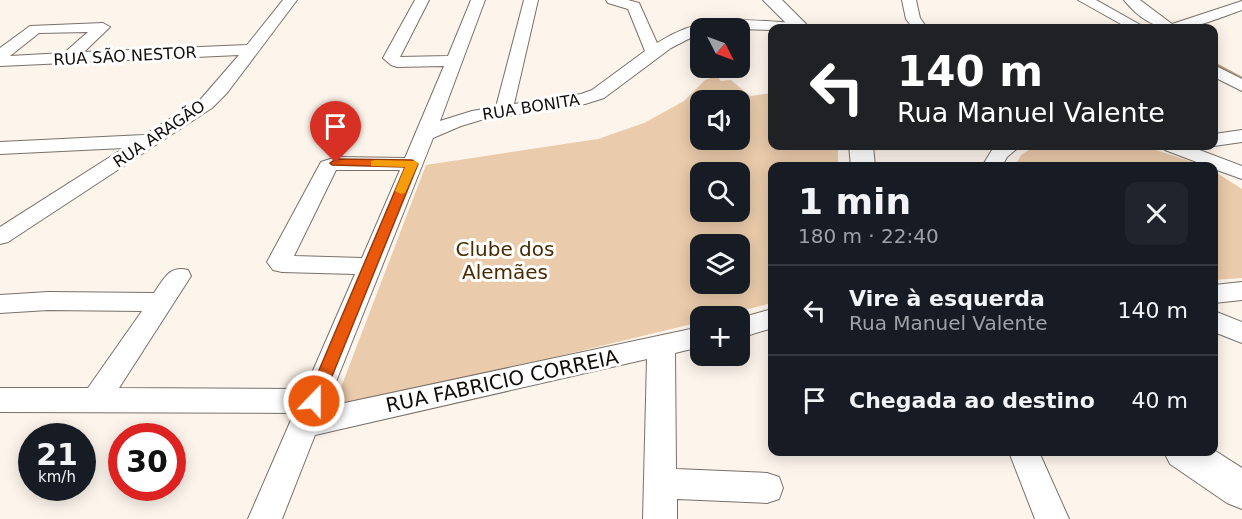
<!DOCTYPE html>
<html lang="pt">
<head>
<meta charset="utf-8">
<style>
	:root { --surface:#171b24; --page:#20242c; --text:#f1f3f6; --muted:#9ea1a6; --line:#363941 }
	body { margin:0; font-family:"DejaVu Sans",sans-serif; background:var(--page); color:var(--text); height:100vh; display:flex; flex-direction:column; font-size:22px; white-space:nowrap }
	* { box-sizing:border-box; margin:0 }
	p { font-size:20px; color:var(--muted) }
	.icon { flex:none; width:33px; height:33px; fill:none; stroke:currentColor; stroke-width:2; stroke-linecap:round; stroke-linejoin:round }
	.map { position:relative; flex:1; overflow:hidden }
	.details { position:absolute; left:768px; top:162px; width:450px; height:294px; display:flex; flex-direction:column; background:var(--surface); border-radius:12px; box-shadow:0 3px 15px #0003 }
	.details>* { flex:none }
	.banner { position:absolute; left:768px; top:24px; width:450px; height:126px; border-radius:12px; box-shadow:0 3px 15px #0003; background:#202124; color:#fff; overflow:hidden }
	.needle { width:39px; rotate:132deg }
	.buttons { position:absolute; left:690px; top:18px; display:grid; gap:12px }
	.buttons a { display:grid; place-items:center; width:60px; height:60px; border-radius:12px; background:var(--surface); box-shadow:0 3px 15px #0003; font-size:30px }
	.speed { position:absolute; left:18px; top:423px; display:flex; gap:12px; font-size:30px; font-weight:700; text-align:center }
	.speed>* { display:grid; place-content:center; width:78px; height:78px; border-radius:50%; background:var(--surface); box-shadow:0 3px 15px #0003; line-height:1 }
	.speed small { font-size:15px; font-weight:400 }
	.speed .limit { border:9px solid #d22; background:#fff; color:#111 }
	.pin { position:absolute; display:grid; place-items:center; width:51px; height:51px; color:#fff; margin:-62px -26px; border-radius:50% 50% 50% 0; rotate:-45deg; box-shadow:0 0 6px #0007 }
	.pin .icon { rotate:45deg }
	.me { position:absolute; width:66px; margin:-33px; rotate:22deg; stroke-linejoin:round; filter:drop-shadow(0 0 4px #0008) }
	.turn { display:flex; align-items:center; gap:21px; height:126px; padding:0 30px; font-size:27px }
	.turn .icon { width:78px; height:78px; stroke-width:2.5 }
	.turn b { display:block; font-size:42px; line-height:51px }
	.round { display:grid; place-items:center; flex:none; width:63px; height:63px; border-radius:12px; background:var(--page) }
	.headline { display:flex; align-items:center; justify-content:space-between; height:102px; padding:0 30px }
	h1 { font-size:36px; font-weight:700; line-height:45px }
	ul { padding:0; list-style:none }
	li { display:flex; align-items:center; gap:18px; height:90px; padding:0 30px; border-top:2px solid var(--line) }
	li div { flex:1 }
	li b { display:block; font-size:22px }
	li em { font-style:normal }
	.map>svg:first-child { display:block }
</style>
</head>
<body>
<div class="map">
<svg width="1242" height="519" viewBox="0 0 1242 519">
	<rect width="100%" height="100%" fill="#fdf5ec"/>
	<!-- green -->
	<g fill="#eacbab" fill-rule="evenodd">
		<path d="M 717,76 L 721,81 L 731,80 L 750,96 L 772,93 L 772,146 L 838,146 L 838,166 L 772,166 L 772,303 L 721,316 L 700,316 L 700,322 L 332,411 L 426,165 L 598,139 L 644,123 L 684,101 L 705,80 ZM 700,100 L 740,100 L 740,140 L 700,140 ZM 700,172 L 740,172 L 740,212 L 700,212 ZM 700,244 L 740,244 L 740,284 L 700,284 Z"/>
		<polygon points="1035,146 1144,146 1204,166 1015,166 1021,155"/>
		<polygon points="1214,171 1242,189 1242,278 1214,280"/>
	</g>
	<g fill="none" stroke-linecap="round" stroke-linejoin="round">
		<!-- stream -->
		<polyline stroke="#bc9d7d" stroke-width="4" points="1214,64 1242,79"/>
		<!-- minor casing -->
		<g stroke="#78716a" stroke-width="2">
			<g id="minor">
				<path d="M 283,0 L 297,0 L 227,93 L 212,108 L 8,242 L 0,244 L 0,227 L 124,148 L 0,154 L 0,142 L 144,135 L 200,100 L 239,55 L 0,66 L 0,48 L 30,26 L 103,23 L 110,27 L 84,52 L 247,45 ZM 88,32 L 64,53 L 10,56 L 39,33 Z"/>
				<path d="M 415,0 L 429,0 L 400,57 L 448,56 L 471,0 L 485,0 L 440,121 L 472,111 L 496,107 L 524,0 L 538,0 L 514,104 L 581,94 L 592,90 L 645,51 L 628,9 L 608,3 L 606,0 L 628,0 L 639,3 L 657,43 C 708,11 744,21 800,23 L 807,27 L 772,28 L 772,30 L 700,28 L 700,33 L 671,48 L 604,98 L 585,104 L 481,120 L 461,126 L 433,138 L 326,407 L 700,327 L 700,347 L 675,353 L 676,469 L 767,473 L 779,477 L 783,488 L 779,499 L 767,503 L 677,499 L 677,519 L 643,519 L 647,359 L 315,435 L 282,519 L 248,519 L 294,413 L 0,412 L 0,388 L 88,388 L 142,311 L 48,310 L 0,313 L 0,295 L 48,292 L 154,293 C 164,279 169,265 188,270 L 191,276 L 119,388 L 305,389 L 355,274 L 282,272 L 273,270 L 267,262 L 321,162 L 336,157 L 405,158 L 444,66 L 397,67 L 391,65 L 383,58 ZM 336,170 L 400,170 L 362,258 L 294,256 Z"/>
				<polygon points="902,0 916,0 920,18 927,28 913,28 906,19"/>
				<polygon points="1078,0 1096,0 1146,28 1128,28"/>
				<path d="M 1124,0 L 1140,0 L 1172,24 L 1242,1 L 1242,10 C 1196,26 1161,46 1124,0 Z"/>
				<polygon points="1214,65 1242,79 1242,91 1214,77"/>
				<polygon points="1242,130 1242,142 1214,146 1213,146 1214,134"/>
				<polygon points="998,146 1020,146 1007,157 1002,166 986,166 984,163 992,150"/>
				<polygon points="1162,146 1189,146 1242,166 1242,179 1214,169 1214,166 1207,166 1165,150"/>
				<polygon points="1242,282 1242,300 1214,303 1214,285"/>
				<polygon points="772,309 772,328 740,338 740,318"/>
				<polygon points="1214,311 1242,322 1242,343 1214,332"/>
				<polygon points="1009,452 1039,452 1069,519 1035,519"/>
			</g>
		</g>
		<!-- major casing -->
		<g stroke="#78716a" stroke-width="2">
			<g id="major">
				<polygon points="763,0 782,0 810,28 791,28"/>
				<polygon points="849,146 873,146 875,166 851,166"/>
				<polygon points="1214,450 1242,468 1242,509 1227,503 1170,464 1164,452 1214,452"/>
			</g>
		</g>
		<!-- minor -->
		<use href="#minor" fill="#fff" fill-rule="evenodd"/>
		<!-- major -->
		<use href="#major" fill="#fff" fill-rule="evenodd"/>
	</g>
	<!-- route -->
	<polygon fill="#ea580c" stroke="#983908" stroke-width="1.5" points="336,159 412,160 418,164 322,401 320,406 314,408 308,406 306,401 405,167 332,165 330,163"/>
	<!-- slow -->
	<polygon fill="#f59e0b" points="375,160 416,161 418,164 405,193 401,194 395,191 405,167 371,166 371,161"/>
	<g text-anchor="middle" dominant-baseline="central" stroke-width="6" stroke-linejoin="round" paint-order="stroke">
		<!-- far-street labels -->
		<g font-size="16" fill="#100d0b" stroke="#fff">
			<text transform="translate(125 56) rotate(-3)">RUA SÃO NESTOR</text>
			<text transform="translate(531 107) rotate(-9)">RUA BONITA</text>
			<text transform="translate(159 134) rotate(-34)">RUA ARAGÃO</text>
		</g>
		<!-- park labels -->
		<g font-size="20" fill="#4a2b00" stroke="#fff">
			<text x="505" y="249">Clube dos<tspan x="505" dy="23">Alemães</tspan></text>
		</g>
		<!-- street labels -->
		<g font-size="20" fill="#100d0b" stroke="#fff">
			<text transform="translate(502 381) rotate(-12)">RUA FABRICIO CORREIA</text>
		</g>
	</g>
</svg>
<div class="buttons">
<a><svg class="needle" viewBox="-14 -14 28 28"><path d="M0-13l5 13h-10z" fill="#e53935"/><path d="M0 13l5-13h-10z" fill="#9ea1a6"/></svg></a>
<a><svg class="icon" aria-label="sound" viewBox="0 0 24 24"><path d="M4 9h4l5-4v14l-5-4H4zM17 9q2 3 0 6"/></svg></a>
<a><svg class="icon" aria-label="search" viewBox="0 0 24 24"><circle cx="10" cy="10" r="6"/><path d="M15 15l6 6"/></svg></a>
<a><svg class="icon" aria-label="layers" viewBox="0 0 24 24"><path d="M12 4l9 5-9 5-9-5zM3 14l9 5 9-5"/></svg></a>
<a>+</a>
</div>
<div class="speed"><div>21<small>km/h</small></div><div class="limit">30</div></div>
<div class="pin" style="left:336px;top:163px;background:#d93025"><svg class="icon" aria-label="arrive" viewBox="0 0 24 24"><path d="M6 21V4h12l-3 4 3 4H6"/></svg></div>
<svg class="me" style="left:314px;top:401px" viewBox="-20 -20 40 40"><circle r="17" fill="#ea580c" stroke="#fff" stroke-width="3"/><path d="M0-11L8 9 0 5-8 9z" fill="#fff"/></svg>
<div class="banner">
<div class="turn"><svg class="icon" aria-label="left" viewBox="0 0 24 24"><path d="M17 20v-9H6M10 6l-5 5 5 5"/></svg><div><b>140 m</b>Rua Manuel Valente</div></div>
</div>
<section class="details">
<div class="headline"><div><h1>1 min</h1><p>180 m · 22:40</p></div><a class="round"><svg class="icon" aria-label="close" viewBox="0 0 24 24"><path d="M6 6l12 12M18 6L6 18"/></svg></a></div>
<ul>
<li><svg class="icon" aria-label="left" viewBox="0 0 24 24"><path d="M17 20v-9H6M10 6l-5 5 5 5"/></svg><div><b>Vire à esquerda</b><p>Rua Manuel Valente</p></div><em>140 m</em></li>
<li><svg class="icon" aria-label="arrive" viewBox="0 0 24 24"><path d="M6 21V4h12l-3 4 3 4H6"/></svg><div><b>Chegada ao destino</b></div><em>40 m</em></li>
</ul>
</section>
</div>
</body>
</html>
